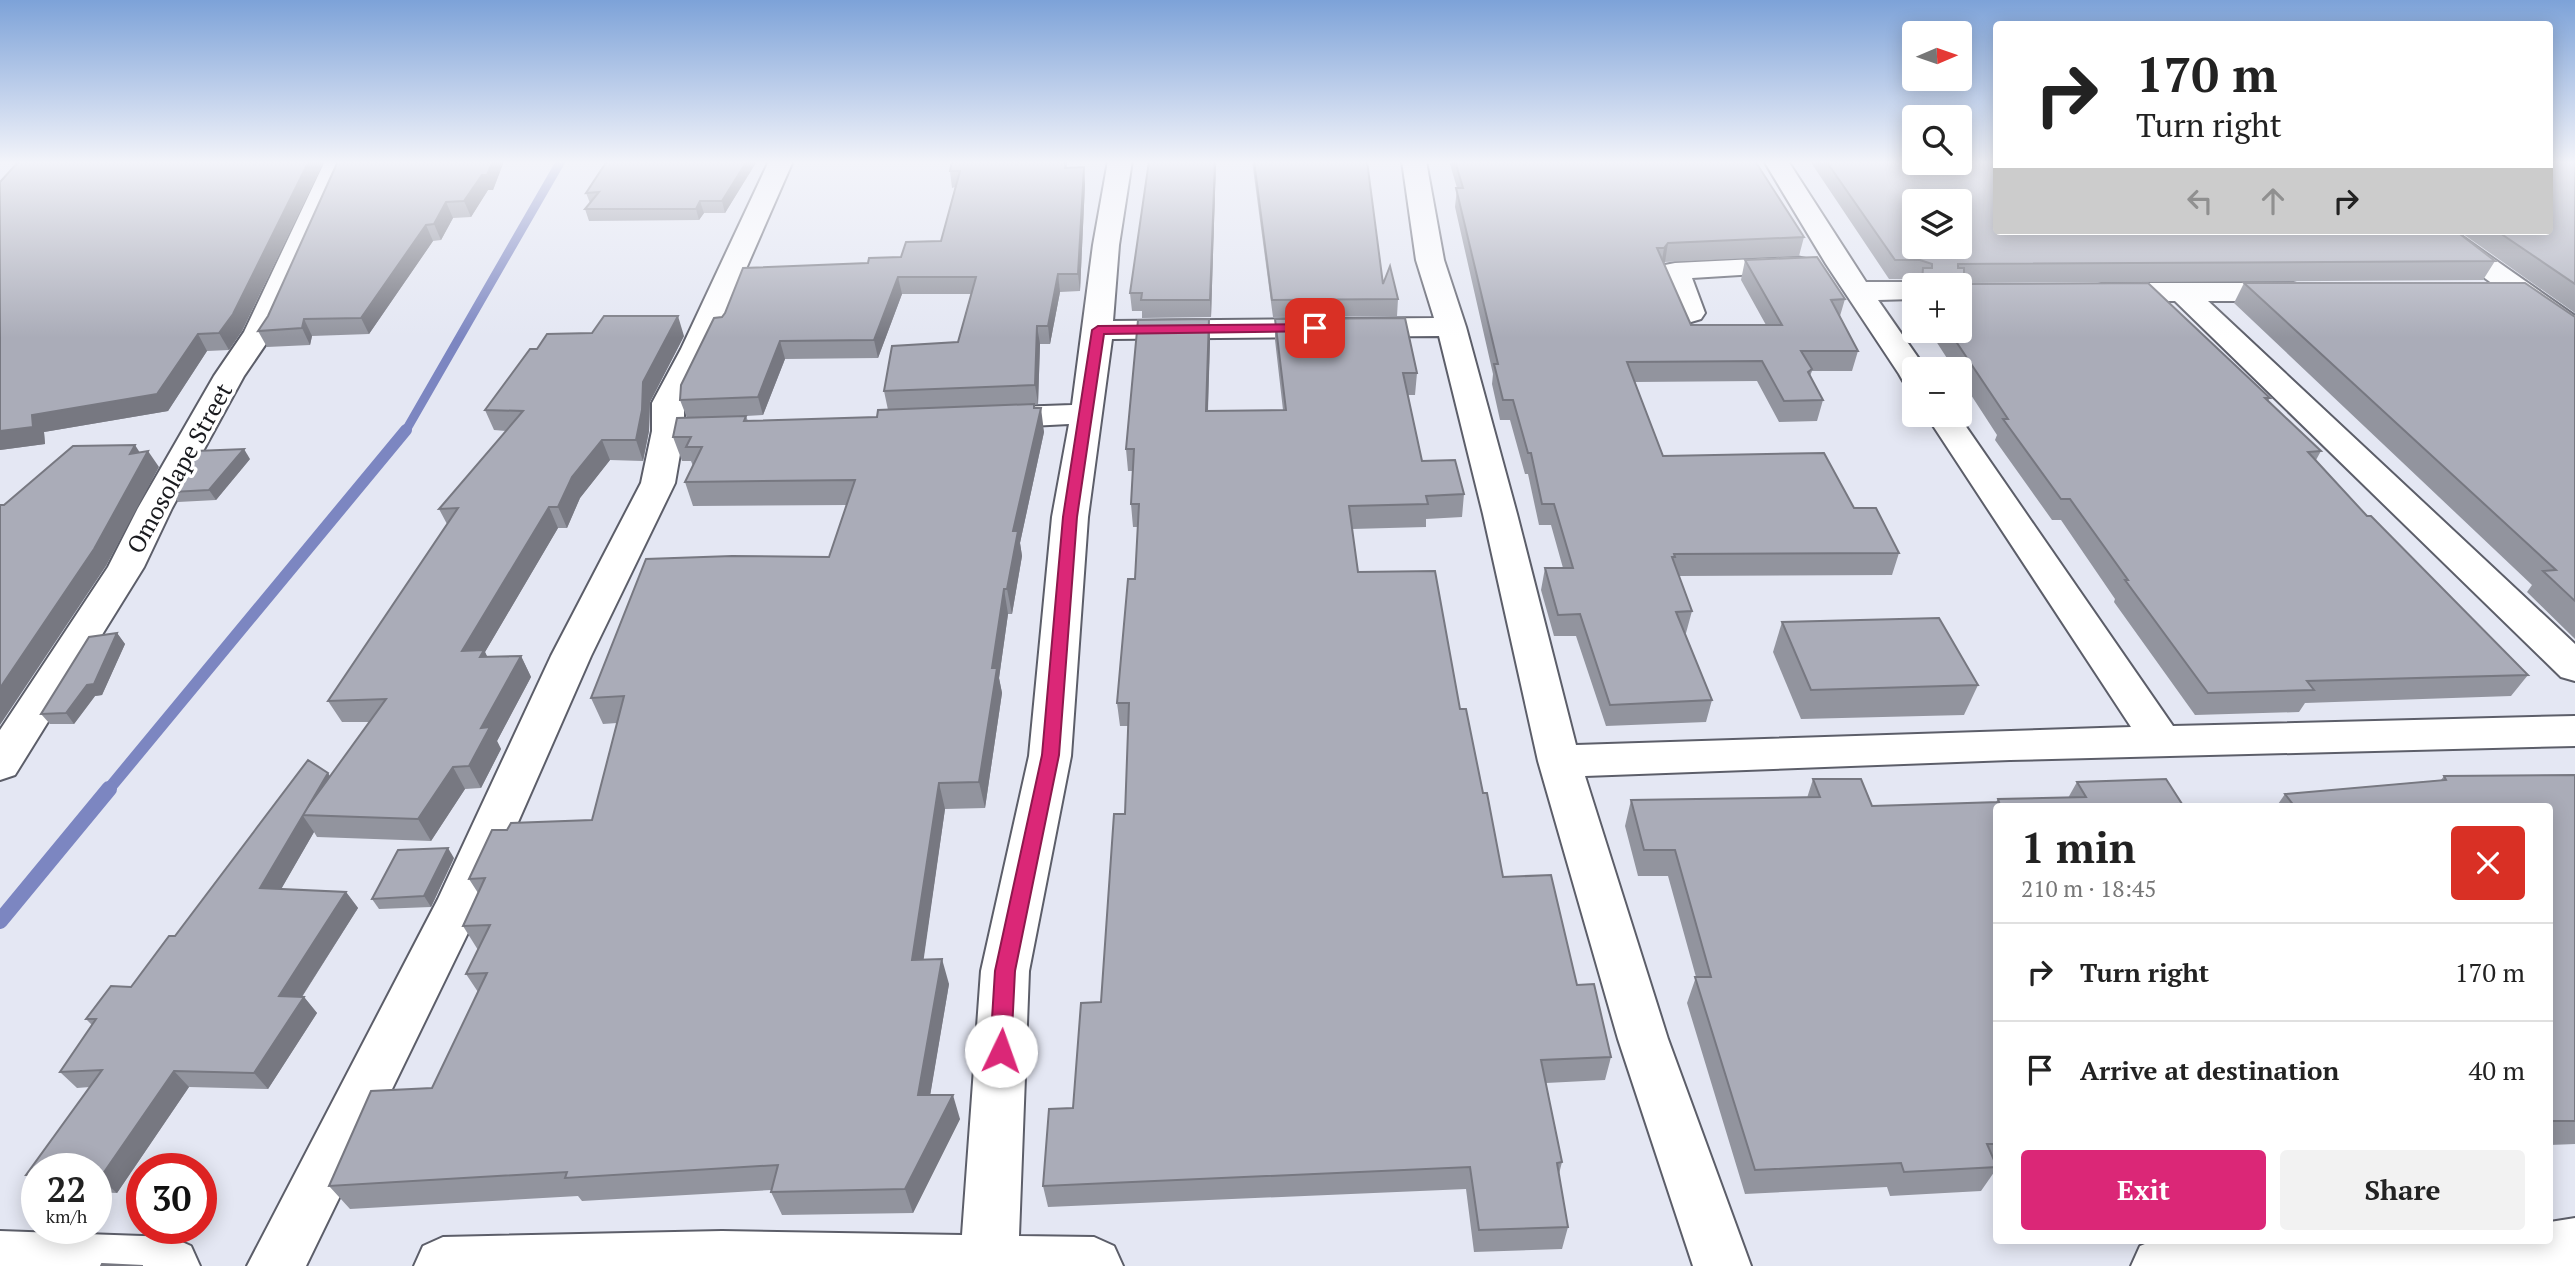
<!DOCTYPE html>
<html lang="en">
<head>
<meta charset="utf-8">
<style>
	:root { --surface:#fff; --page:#f2f2f2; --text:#222; --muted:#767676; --line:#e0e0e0; --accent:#db2777 }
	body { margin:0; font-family:"PT Serif",serif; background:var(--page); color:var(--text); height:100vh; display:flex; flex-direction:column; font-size:26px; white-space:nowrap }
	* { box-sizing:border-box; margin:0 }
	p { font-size:23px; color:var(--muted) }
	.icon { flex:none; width:38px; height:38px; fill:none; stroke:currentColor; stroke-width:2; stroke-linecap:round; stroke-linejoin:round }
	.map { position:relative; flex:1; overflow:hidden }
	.drawer { position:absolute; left:1993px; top:803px; width:560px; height:441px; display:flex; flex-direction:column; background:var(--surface); border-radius:7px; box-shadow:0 4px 18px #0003 }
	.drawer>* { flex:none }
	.banner { position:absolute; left:1993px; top:21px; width:560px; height:214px; border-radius:7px; box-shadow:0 4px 18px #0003; background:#fff; color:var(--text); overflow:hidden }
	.needle { width:46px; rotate:88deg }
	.controls { position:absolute; left:1902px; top:21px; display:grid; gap:14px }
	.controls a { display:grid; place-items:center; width:70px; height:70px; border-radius:7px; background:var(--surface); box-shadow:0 4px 18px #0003; font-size:35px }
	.speed { position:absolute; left:21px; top:1153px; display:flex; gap:14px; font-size:35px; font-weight:700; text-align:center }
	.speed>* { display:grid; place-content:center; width:91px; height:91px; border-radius:50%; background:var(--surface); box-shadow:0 4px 18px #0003; line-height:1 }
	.speed small { font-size:18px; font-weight:400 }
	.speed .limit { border:10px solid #d22; background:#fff; color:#111 }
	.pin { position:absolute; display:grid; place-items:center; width:60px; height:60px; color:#fff; margin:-30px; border-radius:14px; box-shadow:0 4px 10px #0006 }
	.me { position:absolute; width:77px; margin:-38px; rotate:3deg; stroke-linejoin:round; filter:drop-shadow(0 0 5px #0008) }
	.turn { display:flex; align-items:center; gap:24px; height:147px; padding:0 28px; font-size:32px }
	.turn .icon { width:91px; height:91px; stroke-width:2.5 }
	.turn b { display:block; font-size:49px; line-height:60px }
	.lanes { display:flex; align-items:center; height:66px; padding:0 28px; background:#0003; justify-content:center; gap:35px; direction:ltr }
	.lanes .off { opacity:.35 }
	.round { display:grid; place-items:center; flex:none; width:74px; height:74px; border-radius:7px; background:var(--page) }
	.summary { display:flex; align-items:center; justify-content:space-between; height:119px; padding:0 28px }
	h1 { font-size:42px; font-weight:700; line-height:52px }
	.cta { display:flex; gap:14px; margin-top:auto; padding:14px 28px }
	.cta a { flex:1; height:80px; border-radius:7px; background:var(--accent); color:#fff; font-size:28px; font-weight:700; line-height:80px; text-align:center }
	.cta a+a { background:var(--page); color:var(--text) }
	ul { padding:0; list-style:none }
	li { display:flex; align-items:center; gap:21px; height:98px; padding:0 28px; border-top:2px solid var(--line) }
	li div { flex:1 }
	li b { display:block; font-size:26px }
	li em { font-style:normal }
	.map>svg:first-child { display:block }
</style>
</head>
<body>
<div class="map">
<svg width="2575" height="1266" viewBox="0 0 2575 1266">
	<rect width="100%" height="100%" fill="#e4e7f3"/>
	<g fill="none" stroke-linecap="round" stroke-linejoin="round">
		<!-- stream-far2 -->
		<polyline stroke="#7c86c1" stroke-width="9" points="405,432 561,161"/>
		<!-- stream-far1 -->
		<polyline stroke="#7c86c1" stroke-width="12" points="108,790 406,430"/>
		<!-- stream -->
		<polyline stroke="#7c86c1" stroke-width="16" points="0,921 109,789"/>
		<!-- minor casing -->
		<g stroke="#5c5e69" stroke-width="4">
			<g id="minor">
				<polygon points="325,161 349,161 274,332 244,376 172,508 144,567 15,775 0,780 0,730 108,567 138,508 214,376 244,332"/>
				<polygon points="769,161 793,161 711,349 684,403 684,431 675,483 591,656 483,902 306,1266 247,1266 438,899 551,656 641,483 652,431 652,403 681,349"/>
				<polygon points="1108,161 1132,161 1119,245 1113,321 1434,318 1416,260 1402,161 1426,161 1444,260 1466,327 1517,514 1576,745 2131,727 1926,415 1958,415 2173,726 2575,716 2575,746 2010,760 1585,776 1668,1039 1751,1266 1693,1266 1618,1039 1538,761 1483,514 1439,336 1112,339 1088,517 1071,756 1029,971 1019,1236 1094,1237 1114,1246 1123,1266 414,1266 423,1246 443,1237 722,1231 962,1235 981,971 1029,756 1052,517 1069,424 991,428 980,425 975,418 980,411 991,408 1072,405 1093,245"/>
				<polygon points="1764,161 1788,161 1866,282 1914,282 1924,285 1914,285 1914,299 1878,300 1926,369 1914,369 1914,383 1903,381 1899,374 1826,264"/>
				<polygon points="2424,231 2454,231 2575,316 2575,339 2565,336 2428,237"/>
				<polygon points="1796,257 1806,259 1810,265 1806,271 1692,278 1705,313 1701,319 1691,322 1681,319 1661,271 1665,265 1675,263"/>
				<polygon points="2105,283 2293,283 2303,286 2307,292 2303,298 2293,301 2208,301 2575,644 2575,681 2561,677 2175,301 2105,301 2095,298 2091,292 2095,286"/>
				<polygon points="2575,1218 2575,1266 2131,1266 2140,1246 2152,1241 2550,1241 2550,1222"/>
				<polygon points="0,1231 171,1237 191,1246 200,1266 0,1266"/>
			</g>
		</g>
		<!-- minor -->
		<use href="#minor" fill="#fff" fill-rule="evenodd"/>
	</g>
	<!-- wall -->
	<g fill="#92949e" fill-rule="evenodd">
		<polygon points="19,161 324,161 242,331 229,350 207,351 168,411 44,432 45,444 0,450 0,182"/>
		<polygon points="338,161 504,161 493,190 488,190 471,217 453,218 441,240 433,241 369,334 312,336 310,345 267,347 258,331 268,316"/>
		<polygon points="757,161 725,213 704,213 699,220 589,221 585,209 590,203 586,193"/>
		<path d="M 952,161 L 1067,161 L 1067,168 L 1085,184 L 1080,291 L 1060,292 L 1050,344 L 1040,344 L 1038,404 L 934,408 L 1034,404 L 1044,432 L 1020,543 L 1022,556 L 1012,614 L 1008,614 L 999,678 L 1002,693 L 985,808 L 945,809 L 923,960 L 949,984 L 930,1095 L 960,1119 L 913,1213 L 782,1215 L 771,1192 L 771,1190 L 582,1201 L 578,1196 L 350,1209 L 329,1186 L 432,1088 L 478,992 L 466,974 L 478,950 L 463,926 L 478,893 L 469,879 L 507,830 L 592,820 L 617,723 L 603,724 L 591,698 L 829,557 L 847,505 L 693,506 L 685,482 L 693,466 L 691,461 L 682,461 L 673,437 L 687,418 L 680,400 L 722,317 L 868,263 L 901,257 L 941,241 L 955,187 L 952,188 L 950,171 ZM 902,294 L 971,294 L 958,342 L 884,391 L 888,410 L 877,417 L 748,421 L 746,416 L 763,415 L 785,359 L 878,358 Z"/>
		<polygon points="1216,161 1211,317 1142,318 1142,311 1132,311 1130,293"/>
		<polygon points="1252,161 1367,161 1383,284 1398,299 1397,316 1273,317"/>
		<polygon points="1449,161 1755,161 1804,237 1799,256 1665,262 1664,264 1691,325 1766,325 1741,280 1745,260 1845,299 1840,316 1858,351 1852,371 1812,371 1810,376 1823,400 1817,421 1779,422 1757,381 1635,382 1663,456 1854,508 1899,553 1892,575 1679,576 1692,611 1686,633 1685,633 1712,700 1706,722 1606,726 1576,636 1554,636 1541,590 1545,568 1563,568 1551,525 1539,525 1528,474 1525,474 1510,420 1500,420 1492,384 1493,374 1455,207 1457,188"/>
		<polygon points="1810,161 1914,161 2495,261 2483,280 1966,283 2270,398 2268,401 2321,451 2316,460 2367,516 2528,675 2511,696 2305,703 2299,712 2195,715 2114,602 2115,599 2061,520 2052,520 1995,440 1997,435 1960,378 1960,369 1954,369 1932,335 1926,335 1923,331 1960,331 1914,285 1914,318 1904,302 1910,283 1919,281 1914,279 1889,279"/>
		<polygon points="2575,161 2575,313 2459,231 2550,231"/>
		<polygon points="2244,283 2575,317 2575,639 2527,592 2532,585 2234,303"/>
		<polygon points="1209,319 1210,341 1208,411 1283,410 1275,340 1275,319 1417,373 1415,395 1408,395 1422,461 1464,494 1462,517 1426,519 1426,527 1352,529 1358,572 1460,709 1483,793 1503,877 1577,985 1611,1057 1605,1080 1546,1083 1562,1162 1559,1174 1568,1227 1562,1249 1474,1252 1466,1189 1048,1207 1043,1186 1073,1108 1101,1002 1125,814 1128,726 1120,726 1117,703 1135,579 1138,527 1133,527 1131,504 1133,471 1128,471 1126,449"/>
		<polygon points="684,336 650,402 649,431 643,461 610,460 580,498 567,528 558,528 485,652 487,657 521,656 531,677 497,741 501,749 481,788 465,789 431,841 317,837 314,832 281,889 346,892 358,908 302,997 304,997 317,1013 268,1089 189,1087 117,1193 96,1192 96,1169 37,1169 37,1184 26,1175 90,1087 77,1088 60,1072 92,1025 86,1019 131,987 175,936 330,777 370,722 342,722 328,701 447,524 439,509 506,431 494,430 485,410"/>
		<polygon points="250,459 216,500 178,502 172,492"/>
		<polygon points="1782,622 1978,685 1964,715 1801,719 1773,652"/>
		<polygon points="117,633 125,644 102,695 95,696 74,724 50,724 41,714"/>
		<polygon points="2575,775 2575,1144 2550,1145 2550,807 2276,807 2285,794 2441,780 2444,776"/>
		<polygon points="1813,779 1872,806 1996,802 1998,799 2068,798 2077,782 2184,807 1997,807 1997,1168 1981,1191 1890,1196 1887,1187 1745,1194 1687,1003 1696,977 1668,876 1638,876 1625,826 1631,800 1807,798"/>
		<polygon points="454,858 431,907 379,909 372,899"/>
	</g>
	<!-- shaded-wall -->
	<g fill="#777881">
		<polygon points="309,161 324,161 242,331 229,350 219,333"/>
		<polygon points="493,161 504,161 493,190 488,190 471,217 464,201 482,175"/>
		<polygon points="747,161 757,161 725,213 722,201"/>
		<polygon points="1215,161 1216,161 1211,317 1210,300"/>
		<polygon points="1084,167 1085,184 1080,291 1078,274"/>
		<polygon points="700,201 704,213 699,220 696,209"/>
		<polygon points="446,202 453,218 441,240 434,224"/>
		<polygon points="426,225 433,241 369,334 361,318"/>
		<polygon points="1668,243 1665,262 1661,266 1664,248"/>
		<polygon points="1058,274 1060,292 1050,344 1048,326"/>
		<polygon points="898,277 902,294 878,358 874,340"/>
		<polygon points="678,316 684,336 650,402 649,431 643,461 636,440 643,382"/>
		<polygon points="304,319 312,336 310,345 302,328"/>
		<polygon points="1209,319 1210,341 1207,433 1206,411"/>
		<polygon points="1037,326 1040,344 1038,404 1035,385"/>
		<polygon points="198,334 207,351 168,411 44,432 45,444 0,450 0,431"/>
		<polygon points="780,341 785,359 763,415 758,397"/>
		<polygon points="1034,404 1037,425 1041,408 1044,432 1020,543 1022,556 1012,614 1007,589 1013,531"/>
		<polygon points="602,440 610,460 580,498 567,528 558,507 572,477"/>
		<polygon points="135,445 144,459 148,451 159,467 106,566 0,725 0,688"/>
		<polygon points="244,449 250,459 216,500 209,490"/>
		<polygon points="549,507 558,528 485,652 495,672 462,651"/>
		<polygon points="1004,589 1008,614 999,678 1002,693 985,808 979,782 992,668"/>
		<polygon points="117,633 125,644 102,695 95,696 74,724 66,713"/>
		<polygon points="521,656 531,677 497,741 501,749 481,788 469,766 481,728"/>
		<polygon points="453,767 465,789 431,841 418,819"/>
		<polygon points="328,773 339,790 303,815"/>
		<polygon points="939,783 945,809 920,985 912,960"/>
		<polygon points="303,816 314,832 272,905 260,888"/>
		<polygon points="448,848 454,858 431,907 424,896"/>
		<polygon points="346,892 358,908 292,1012 279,996"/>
		<polygon points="942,959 949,984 926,1120 918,1095"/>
		<polygon points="304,997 317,1013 268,1089 254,1073"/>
		<polygon points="174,1071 189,1087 117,1193 100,1178"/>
		<polygon points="953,1095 960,1119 913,1213 905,1189"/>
	</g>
	<!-- building -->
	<g fill="#aaacb8" stroke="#777881" stroke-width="2" fill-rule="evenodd">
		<polygon points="19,161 309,161 233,314 219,333 198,334 157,394 32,415 33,427 0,431 0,182"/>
		<polygon points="338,161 493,161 487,175 482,175 464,201 446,202 434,224 426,225 361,318 304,319 302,328 258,331 268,316"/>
		<polygon points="607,161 747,161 722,201 700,201 696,209 585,209 599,192 586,193"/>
		<polygon points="952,161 1065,161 1065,168 1084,167 1078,274 1058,274 1048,326 1037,326 1035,385 884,391 892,346 958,342 976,277 898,277 874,340 780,341 758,397 680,400 681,385 714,318 722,317 725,313 743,268 868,263 869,258 901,257 906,242 941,241 960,171 950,171"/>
		<polygon points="1149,161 1215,161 1210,300 1141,300 1142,293 1130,293"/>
		<polygon points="1254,161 1367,161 1383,284 1390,266 1398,299 1272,300"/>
		<polygon points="1455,161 1755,161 1804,237 1668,243 1664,248 1657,248 1691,325 1782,325 1745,260 1817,257 1845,299 1831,300 1858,351 1801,351 1812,369 1808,372 1823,400 1784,401 1762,361 1627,362 1663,456 1824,453 1854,508 1876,508 1899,553 1674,554 1675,557 1672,557 1692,611 1676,612 1712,700 1610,705 1580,614 1558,615 1545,568 1573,568 1554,504 1542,504 1531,453 1528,453 1513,400 1503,400 1494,364 1498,364 1456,188 1463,188"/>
		<path d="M 1826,161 L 1914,161 L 1914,163 L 1960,163 L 1960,161 L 1997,161 L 1997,231 L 2456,231 L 2495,261 L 1958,264 L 1958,268 L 1964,268 L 1964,282 L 1967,284 L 2148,283 L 2270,398 L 2265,398 L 2321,451 L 2308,452 L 2367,516 L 2371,516 L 2528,675 L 2307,681 L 2314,690 L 2208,693 L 2125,580 L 2128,580 L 2070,499 L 2061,499 L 2003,419 L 2008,419 L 1949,331 L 1960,331 L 1960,285 L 1914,285 L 1914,289 L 1910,283 L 1922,282 L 1923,268 L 1932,268 L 1932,264 L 1920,260 L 1895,260 ZM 1914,201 L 1960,201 L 1960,247 L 1914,247 Z"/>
		<polygon points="2550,161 2575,161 2575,284 2497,231 2550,231"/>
		<polygon points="2244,283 2525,283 2575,317 2575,601 2543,571 2556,570"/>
		<polygon points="604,316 678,316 643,382 642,410 636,440 602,440 572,477 558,507 549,507 462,651 484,650 480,657 521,656 481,728 490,727 469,766 453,767 418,819 302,815 386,699 328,701 458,508 439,509 523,411 485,410 530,349 537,349 547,334 592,333"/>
		<polygon points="1405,318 1417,373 1403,373 1422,461 1455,460 1464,494 1426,496 1428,504 1349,506 1358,572 1435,571 1460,709 1466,709 1483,793 1487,793 1503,877 1551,875 1577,985 1594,984 1611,1057 1541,1060 1562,1162 1557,1163 1568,1227 1479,1230 1470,1167 1043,1186 1049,1109 1073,1108 1081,1003 1101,1002 1114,814 1125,814 1129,703 1117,703 1128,579 1135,579 1139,504 1131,504 1134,449 1126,449 1138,320 1209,319 1206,411 1286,410 1275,319"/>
		<polygon points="1034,404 1034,408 1041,408 1013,531 1018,531 1007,589 1004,589 992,668 997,668 979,782 939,783 912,960 942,959 918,1095 953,1095 905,1189 771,1192 778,1165 565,1178 567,1172 329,1186 371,1091 432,1088 487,973 466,974 490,925 463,926 485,878 469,879 492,830 507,830 511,823 592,820 624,696 591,698 646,559 732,556 829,557 855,480 685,482 702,447 686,447 691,437 673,437 677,418 746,416 744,421 877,417 878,410"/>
		<polygon points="135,445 130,454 148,451 94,549 0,688 0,505 4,505 73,446"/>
		<polygon points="244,449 209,490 172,492 195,451"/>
		<polygon points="1939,618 1978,685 1811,690 1782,622"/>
		<polygon points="117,633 94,684 87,685 66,713 41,714 89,637"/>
		<polygon points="308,760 328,773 260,888 346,892 279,996 304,997 254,1073 174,1071 100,1178 96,1178 96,1169 37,1169 37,1175 26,1175 102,1070 60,1072 96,1019 86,1019 111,986 131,987 169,936 175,936"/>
		<polygon points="2575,775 2575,1121 2550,1121 2550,807 2295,807 2285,794 2446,780 2444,776"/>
		<polygon points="1813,779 1861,779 1872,806 1999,802 1998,799 2086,797 2077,782 2166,779 2184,807 1997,807 1997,1144 1987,1144 1997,1167 1904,1172 1901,1163 1755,1170 1695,977 1711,977 1675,850 1644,850 1631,800 1820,797"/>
		<polygon points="448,848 424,896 372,899 398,850"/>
		<polygon points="102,1264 143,1266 101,1266"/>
	</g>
	<!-- sky -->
	<linearGradient id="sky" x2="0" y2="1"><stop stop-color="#7da2d8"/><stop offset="0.48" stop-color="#f3f4fa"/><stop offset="1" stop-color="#f3f4fa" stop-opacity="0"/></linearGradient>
	<rect width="2575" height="338" fill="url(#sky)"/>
	<!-- route -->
	<polygon fill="#db2777" stroke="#8e194d" stroke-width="2" points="1315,324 1322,328 1320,331 1104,334 1077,517 1059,755 1015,971 1011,1051 1008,1058 1001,1060 993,1058 990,1051 995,971 1042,755 1063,517 1092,330 1098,326"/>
	<g text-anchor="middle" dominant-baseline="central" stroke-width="7" stroke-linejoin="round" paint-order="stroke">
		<!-- street labels -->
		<g font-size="24" fill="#191a1e" stroke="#fff">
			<text transform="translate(179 468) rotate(-61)">Omosolape Street</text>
		</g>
	</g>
</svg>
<div class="controls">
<a><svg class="needle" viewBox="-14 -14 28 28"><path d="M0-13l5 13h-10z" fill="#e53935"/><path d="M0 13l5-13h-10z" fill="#767676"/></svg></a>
<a><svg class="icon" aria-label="search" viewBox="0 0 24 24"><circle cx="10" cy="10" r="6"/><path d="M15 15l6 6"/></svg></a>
<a><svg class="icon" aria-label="layers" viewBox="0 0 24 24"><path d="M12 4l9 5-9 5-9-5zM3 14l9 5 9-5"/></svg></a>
<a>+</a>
<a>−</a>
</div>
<div class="speed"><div>22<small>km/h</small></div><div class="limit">30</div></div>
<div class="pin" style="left:1315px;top:328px;background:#d93025"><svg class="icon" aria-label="arrive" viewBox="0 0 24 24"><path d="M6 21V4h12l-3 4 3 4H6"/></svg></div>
<svg class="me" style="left:1001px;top:1051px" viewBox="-20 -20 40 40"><circle r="19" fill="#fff"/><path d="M0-13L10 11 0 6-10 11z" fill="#db2777"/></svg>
<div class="banner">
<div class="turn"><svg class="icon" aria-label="right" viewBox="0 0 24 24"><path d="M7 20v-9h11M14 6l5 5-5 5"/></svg><div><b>170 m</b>Turn right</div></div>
<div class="lanes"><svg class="icon off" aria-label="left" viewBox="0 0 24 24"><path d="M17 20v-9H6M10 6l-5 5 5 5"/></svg><svg class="icon off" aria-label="ahead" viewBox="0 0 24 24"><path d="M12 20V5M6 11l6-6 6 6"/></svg><svg class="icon" aria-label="right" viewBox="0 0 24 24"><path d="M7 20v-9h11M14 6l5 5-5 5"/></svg></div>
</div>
<section class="drawer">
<div class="summary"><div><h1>1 min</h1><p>210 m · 18:45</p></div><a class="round" style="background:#d93025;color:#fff"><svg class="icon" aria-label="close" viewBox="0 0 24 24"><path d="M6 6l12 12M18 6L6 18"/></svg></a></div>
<ul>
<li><svg class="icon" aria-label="right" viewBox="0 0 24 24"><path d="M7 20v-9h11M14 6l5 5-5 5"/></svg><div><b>Turn right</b></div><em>170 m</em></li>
<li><svg class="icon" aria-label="arrive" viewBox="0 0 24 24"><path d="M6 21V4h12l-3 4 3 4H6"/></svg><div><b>Arrive at destination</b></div><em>40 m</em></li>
</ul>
<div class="cta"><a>Exit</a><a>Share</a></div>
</section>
</div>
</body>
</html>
